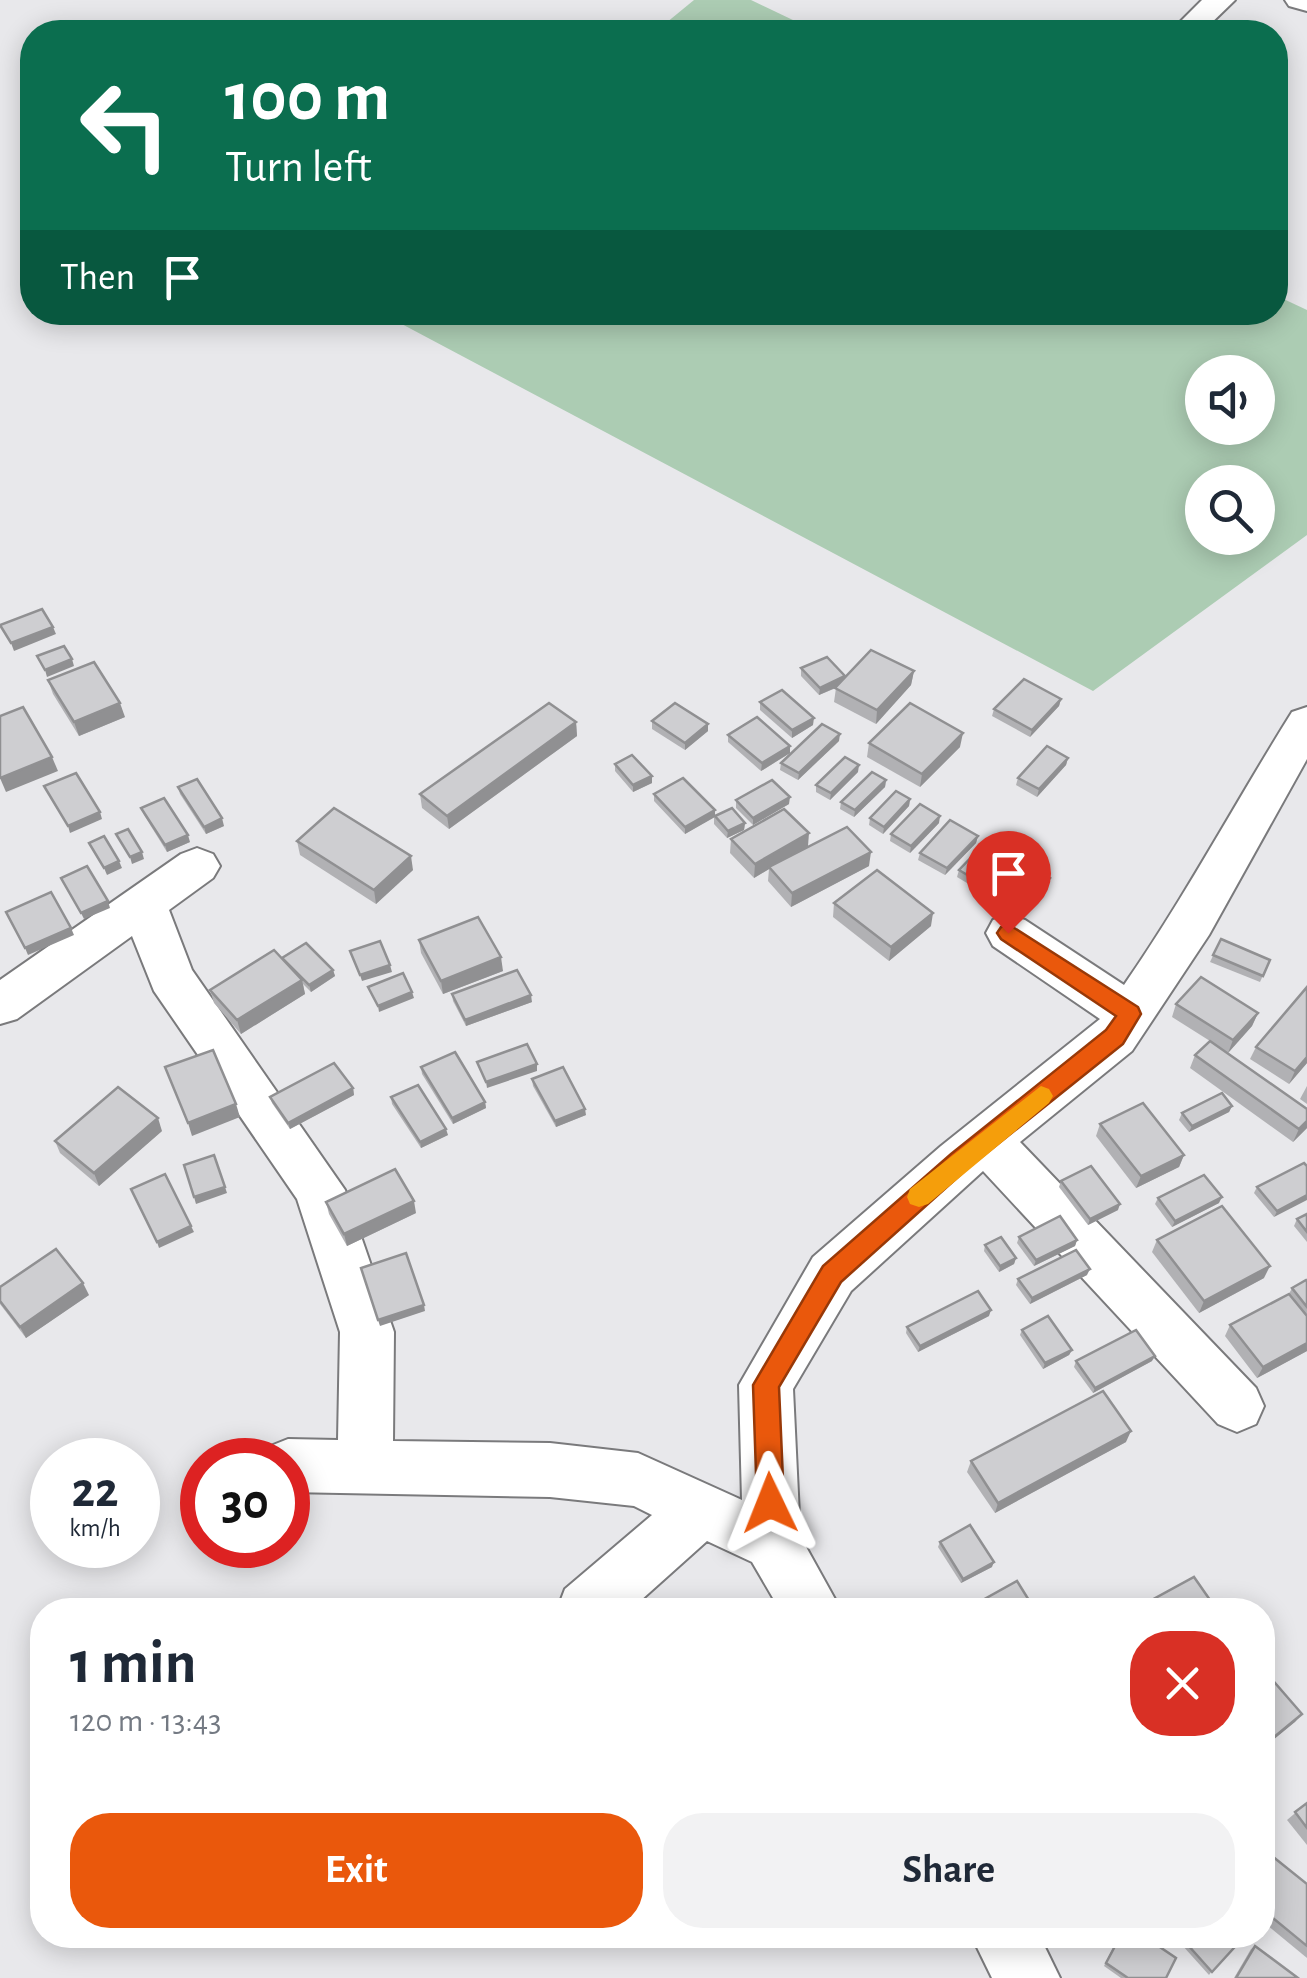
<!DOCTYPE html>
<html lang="en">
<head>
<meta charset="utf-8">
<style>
	:root { --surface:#fff; --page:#f2f2f3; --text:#1f2937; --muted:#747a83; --accent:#ea580c }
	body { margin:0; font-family:"Alegreya Sans",sans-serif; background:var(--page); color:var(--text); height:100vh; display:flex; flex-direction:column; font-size:38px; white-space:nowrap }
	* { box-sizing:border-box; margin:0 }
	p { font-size:32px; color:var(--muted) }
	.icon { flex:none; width:55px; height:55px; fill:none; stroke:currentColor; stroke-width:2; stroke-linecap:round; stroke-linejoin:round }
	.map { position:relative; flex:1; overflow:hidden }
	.drawer { position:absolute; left:30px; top:1598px; width:1245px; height:350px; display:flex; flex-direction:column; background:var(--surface); border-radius:40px; box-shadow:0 5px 25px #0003 }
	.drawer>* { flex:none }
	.banner { position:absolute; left:20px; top:20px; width:1268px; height:305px; border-radius:40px; box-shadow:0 5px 25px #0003; background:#0b6e4f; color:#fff; overflow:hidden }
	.tools { position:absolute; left:1185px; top:355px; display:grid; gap:20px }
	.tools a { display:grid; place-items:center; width:90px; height:90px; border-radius:50%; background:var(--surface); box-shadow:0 5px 25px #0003; font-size:50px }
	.speed { position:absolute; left:30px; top:1438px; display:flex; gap:20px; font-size:50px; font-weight:700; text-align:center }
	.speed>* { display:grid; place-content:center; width:130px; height:130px; border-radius:50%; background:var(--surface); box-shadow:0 5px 25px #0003; line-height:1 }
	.speed small { font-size:25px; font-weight:400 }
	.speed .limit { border:15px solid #d22; background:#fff; color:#111 }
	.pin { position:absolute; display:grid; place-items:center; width:85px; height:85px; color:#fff; margin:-102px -42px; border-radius:50% 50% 50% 0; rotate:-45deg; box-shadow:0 0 10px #0007 }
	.pin .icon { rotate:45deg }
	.me { position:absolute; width:110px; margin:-55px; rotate:358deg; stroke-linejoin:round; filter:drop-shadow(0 0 8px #0008) }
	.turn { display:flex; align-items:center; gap:35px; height:210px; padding:0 40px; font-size:45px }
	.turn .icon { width:130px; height:130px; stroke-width:2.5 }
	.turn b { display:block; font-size:70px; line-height:85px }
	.then { display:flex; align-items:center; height:95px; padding:0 40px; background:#0003; gap:20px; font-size:38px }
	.round { display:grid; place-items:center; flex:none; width:105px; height:105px; border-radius:40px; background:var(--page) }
	.overview { display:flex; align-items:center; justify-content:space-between; height:170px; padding:0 40px }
	h1 { font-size:60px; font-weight:700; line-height:75px }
	.button { display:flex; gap:20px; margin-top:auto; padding:20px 40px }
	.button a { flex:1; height:115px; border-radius:40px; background:var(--accent); color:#fff; font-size:40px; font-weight:700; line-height:115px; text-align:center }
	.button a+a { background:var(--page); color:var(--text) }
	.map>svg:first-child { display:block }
</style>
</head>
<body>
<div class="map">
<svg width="1307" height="1978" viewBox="0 0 1307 1978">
	<rect width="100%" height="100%" fill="#e8e8eb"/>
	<!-- green -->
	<g fill="#acccb3" fill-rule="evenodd">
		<polygon points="694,0 751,0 818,32 655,32"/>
		<path d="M 1275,295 L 1307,310 L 1307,535 L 1093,691 L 381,313 L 1275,312 ZM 1202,372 L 1258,372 L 1258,428 L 1202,428 ZM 1202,482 L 1258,482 L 1258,538 L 1202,538 Z"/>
	</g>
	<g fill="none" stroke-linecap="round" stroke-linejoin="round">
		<!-- minor casing -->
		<g stroke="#7a7a7c" stroke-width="4">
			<g id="minor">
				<polygon points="1202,0 1235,0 1202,32 1170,32"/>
				<polygon points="1285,0 1307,0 1307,11 1289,6"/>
				<path d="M 1307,707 L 1307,759 L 1209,935 L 1132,1051 L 1020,1142 L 1256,1388 L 1264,1406 L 1256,1424 L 1237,1432 L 1218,1424 L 983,1171 L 851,1291 L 793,1389 L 800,1536 L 841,1610 L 780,1610 L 752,1562 L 707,1541 L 630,1610 L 557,1610 L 565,1589 L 652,1515 L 634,1506 L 550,1497 L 288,1492 L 288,1460 L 263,1460 L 268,1447 L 288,1439 L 338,1440 L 340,1332 L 297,1199 L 154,991 L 132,936 L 17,1019 L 0,1024 L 0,980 L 181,854 L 197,848 L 213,854 L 220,866 L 213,878 L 169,910 L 192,970 L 345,1190 L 394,1332 L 393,1441 L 550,1443 L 638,1453 L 742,1500 L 739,1385 L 813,1257 L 941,1146 L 1100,1019 L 993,946 L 986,933 L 993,920 L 1009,915 L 1025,920 L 1124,985 C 1185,897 1235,803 1292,712 Z"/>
				<polygon points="971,1935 1039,1935 1060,1978 992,1978"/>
			</g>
		</g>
		<!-- minor -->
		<use href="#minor" fill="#fff" fill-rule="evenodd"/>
	</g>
	<!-- wall -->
	<g fill="#b1b1b4">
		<polygon points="801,668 845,676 914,671 911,685 876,724 834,702 836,688 819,695 801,676"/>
		<polygon points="48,680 125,717 79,736 53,694"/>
		<polygon points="1061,699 1059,706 1030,737 992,716 994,709"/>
		<polygon points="760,702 813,725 792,738 760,710"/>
		<polygon points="652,721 708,731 685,750 652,729"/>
		<polygon points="576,722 577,736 449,829 422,808 420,794"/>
		<polygon points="728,735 790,746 790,753 761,771 728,742"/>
		<polygon points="839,741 798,780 780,770 781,763"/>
		<polygon points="869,743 960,747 920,787 867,757"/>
		<polygon points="1068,758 1066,765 1037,797 1016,785 1018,778"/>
		<polygon points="615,764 652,783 633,792 615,771"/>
		<polygon points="858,772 830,800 816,792 816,785"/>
		<polygon points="886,780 885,787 854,817 840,809 841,802"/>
		<polygon points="178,787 224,826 206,834 180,794"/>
		<polygon points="654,794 715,810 715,816 745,823 744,830 727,838 714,824 714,817 685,834 654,801"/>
		<polygon points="910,799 909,806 883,834 869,825 870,818"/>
		<polygon points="736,800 789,804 753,825 736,808"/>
		<polygon points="141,808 190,842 167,852 144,815"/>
		<polygon points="939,823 910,853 890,841 891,834"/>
		<polygon points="978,836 976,843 945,875 918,860 920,853"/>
		<polygon points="731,839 808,846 869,866 791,907 768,881 769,869 754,878 730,853"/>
		<polygon points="297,841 413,870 376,904 300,855"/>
		<polygon points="1006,866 982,892 957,877 959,870"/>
		<polygon points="1050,878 1048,885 1023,914 1007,904 1008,897"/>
		<polygon points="834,903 931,926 889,961 833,917"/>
		<polygon points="1221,939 1270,960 1260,982 1210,962"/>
		<polygon points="419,940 503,971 443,994 421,953"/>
		<polygon points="283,960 333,970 335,976 311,992 303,984 305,994 241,1034 214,1003 210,990"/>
		<polygon points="1307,987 1307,1063 1289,1084 1250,1059 1256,1047"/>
		<polygon points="452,994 532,1002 466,1026 453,1001"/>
		<polygon points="1176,1004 1258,1013 1252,1026 1228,1053 1307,1109 1307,1128 1293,1142 1190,1068 1195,1055 1210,1041 1172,1017"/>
		<polygon points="421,1067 485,1102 486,1108 453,1124 422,1074"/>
		<polygon points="532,1079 586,1115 556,1127 533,1086"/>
		<polygon points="1307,1086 1307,1104 1300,1099"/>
		<polygon points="353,1088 354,1095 290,1129 272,1103 270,1097"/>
		<polygon points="391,1097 448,1135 421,1148 392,1104"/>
		<polygon points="1232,1106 1229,1112 1189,1132 1179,1120 1182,1113"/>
		<polygon points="1100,1124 1184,1155 1179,1167 1136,1188 1096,1136"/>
		<polygon points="162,1131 99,1186 60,1153 55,1141"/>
		<polygon points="1304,1163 1274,1217 1254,1193 1257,1187"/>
		<polygon points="1061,1181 1118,1210 1088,1225 1059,1187"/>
		<polygon points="1158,1198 1219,1203 1172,1227 1155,1204"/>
		<polygon points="326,1202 416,1213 347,1246 329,1214"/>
		<polygon points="1307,1214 1307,1242 1294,1226 1297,1219"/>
		<polygon points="1019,1237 1077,1240 1075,1246 1034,1266 1017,1243"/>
		<polygon points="1157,1240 1264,1278 1199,1313 1152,1252"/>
		<polygon points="985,1245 1016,1258 1014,1264 999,1272 984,1251"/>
		<polygon points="1087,1275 1030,1304 1016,1285 1018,1279"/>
		<polygon points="1307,1281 1307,1351 1257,1378 1225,1336 1230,1325 1289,1294 1292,1288"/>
		<polygon points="0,1287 89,1295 26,1338 0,1304"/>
		<polygon points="989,1316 918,1352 906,1333 907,1327"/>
		<polygon points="1022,1330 1072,1350 1069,1355 1043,1369 1020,1335"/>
		<polygon points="1076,1361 1152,1361 1093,1393 1074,1367"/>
		<polygon points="1126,1442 995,1513 967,1472 971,1461"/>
		<polygon points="940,1542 992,1567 961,1583 938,1547"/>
		<polygon points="1150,1601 1217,1610 1145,1610"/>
		<polygon points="1307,1803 1307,1845 1287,1820"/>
		<polygon points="1262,1848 1307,1884 1307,1958 1262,1921"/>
		<polygon points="1119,1935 1142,1935 1166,1978 1121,1978 1104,1966"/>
		<polygon points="1173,1935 1238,1935 1209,1975"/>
		<polygon points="1255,1946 1298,1978 1234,1978 1251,1949"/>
	</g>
	<!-- shaded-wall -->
	<g fill="#909092">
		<polygon points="53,627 56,634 14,651 11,643"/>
		<polygon points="72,659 74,666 47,677 45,670"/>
		<polygon points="914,671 911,685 876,724 877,710"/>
		<polygon points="845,676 844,684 819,695 820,688"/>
		<polygon points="1061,699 1059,706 1030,737 1032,730"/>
		<polygon points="120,703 125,717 79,736 74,722"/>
		<polygon points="814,718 813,725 792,738 792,730"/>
		<polygon points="576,722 577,736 449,829 447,816"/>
		<polygon points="708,724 708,731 685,750 685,743"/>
		<polygon points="963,733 960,747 920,787 922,774"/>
		<polygon points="840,734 839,741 798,780 799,773"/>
		<polygon points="790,746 790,753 761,771 762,763"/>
		<polygon points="52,757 58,771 6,792 0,778"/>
		<polygon points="1068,758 1066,765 1037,797 1039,789"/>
		<polygon points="859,765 858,772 830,800 831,793"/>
		<polygon points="652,776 652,783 633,792 633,785"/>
		<polygon points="886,780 885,787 854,817 855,810"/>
		<polygon points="790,797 789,804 753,825 753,818"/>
		<polygon points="910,799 909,806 883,834 884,827"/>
		<polygon points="715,810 715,817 685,834 685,827"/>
		<polygon points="100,812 102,819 70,833 68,826"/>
		<polygon points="940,816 939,823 910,853 911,846"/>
		<polygon points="222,818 224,826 206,834 204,827"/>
		<polygon points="745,823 744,830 727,838 728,831"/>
		<polygon points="809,833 808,846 754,878 755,864"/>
		<polygon points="188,835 190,842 167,852 165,845"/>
		<polygon points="978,836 976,843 945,875 947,868"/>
		<polygon points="142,852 144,859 132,864 130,857"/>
		<polygon points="871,852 869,866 791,907 792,893"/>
		<polygon points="411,856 413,870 376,904 374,890"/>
		<polygon points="1007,859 1006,866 982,892 984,885"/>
		<polygon points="119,861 122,868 107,875 104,868"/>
		<polygon points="1050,878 1048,885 1023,914 1025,907"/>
		<polygon points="108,901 110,908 84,919 81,913"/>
		<polygon points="933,913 931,926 889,961 891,947"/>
		<polygon points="71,928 74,935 28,955 25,948"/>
		<polygon points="501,957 503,971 443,994 441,981"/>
		<polygon points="390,965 392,972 362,981 360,975"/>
		<polygon points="333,970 335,976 311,992 309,985"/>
		<polygon points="302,980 305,994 241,1034 237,1020"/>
		<polygon points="412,992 414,998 379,1012 378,1006"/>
		<polygon points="531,995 532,1002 466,1026 465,1020"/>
		<polygon points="1258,1013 1252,1026 1228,1053 1233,1040"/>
		<polygon points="1307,1057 1307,1063 1289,1084 1295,1071"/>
		<polygon points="537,1064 537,1071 487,1088 486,1082"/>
		<polygon points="353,1088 354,1095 290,1129 288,1123"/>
		<polygon points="485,1102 486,1108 453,1124 452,1118"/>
		<polygon points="236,1104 240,1117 192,1136 188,1123"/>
		<polygon points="1232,1106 1229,1112 1189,1132 1192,1126"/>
		<polygon points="585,1109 586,1115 556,1127 555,1121"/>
		<polygon points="158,1118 162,1131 99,1186 94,1173"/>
		<polygon points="1307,1121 1307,1128 1293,1142 1299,1129"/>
		<polygon points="446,1129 448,1135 421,1148 420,1142"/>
		<polygon points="1184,1155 1179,1167 1136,1188 1141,1176"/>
		<polygon points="225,1187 227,1193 196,1204 194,1197"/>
		<polygon points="1307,1195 1307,1200 1274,1217 1277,1211"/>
		<polygon points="1222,1197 1219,1203 1172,1227 1175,1221"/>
		<polygon points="414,1201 416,1213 347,1246 344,1234"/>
		<polygon points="1120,1204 1118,1210 1088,1225 1090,1219"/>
		<polygon points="191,1226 194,1232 159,1248 157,1242"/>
		<polygon points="1077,1240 1075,1246 1034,1266 1036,1260"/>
		<polygon points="1016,1258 1014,1264 999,1272 1000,1266"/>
		<polygon points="1270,1266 1264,1278 1199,1313 1204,1301"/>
		<polygon points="1090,1269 1087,1275 1030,1304 1032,1298"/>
		<polygon points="83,1283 89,1295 26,1338 20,1327"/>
		<polygon points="424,1305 425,1311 380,1326 378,1320"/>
		<polygon points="991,1310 989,1316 918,1352 920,1346"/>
		<polygon points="1307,1343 1307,1351 1257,1378 1263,1367"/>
		<polygon points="1072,1350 1069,1355 1043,1369 1045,1363"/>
		<polygon points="1155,1356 1152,1361 1093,1393 1095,1388"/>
		<polygon points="1131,1431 1126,1442 995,1513 998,1503"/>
		<polygon points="994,1562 992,1567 961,1583 963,1579"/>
		<polygon points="1302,1714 1295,1722 1262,1749 1262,1747"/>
	</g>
	<!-- building -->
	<g fill="#ceced1" stroke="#909092" stroke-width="2.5">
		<polygon points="42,609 53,627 11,643 0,625"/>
		<polygon points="64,646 72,659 45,670 37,656"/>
		<polygon points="871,650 914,671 877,710 835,688"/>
		<polygon points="827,657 845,676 820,688 801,668"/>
		<polygon points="94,662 120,703 74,722 48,680"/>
		<polygon points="1024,679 1061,699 1032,730 994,709"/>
		<polygon points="782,690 814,718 792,730 760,702"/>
		<polygon points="549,703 576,722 447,816 420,794"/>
		<polygon points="675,703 708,724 685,743 652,721"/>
		<polygon points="910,703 963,733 922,774 869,743"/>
		<polygon points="23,707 52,757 0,778 0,716"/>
		<polygon points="757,717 790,746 762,763 728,735"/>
		<polygon points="822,724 840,734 799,773 781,763"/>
		<polygon points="1047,746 1068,758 1039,789 1018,778"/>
		<polygon points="632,755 652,776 633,785 615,764"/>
		<polygon points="845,757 859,765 831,793 816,785"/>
		<polygon points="872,772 886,780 855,810 841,802"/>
		<polygon points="76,773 100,812 68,826 44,786"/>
		<polygon points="683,778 715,810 685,827 654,794"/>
		<polygon points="197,779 222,818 204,827 178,787"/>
		<polygon points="772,780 790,797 753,818 736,800"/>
		<polygon points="896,791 910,799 884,827 870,818"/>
		<polygon points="164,798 188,835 165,845 141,808"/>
		<polygon points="920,804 940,816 911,846 891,834"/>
		<polygon points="334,808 411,856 374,890 297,841"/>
		<polygon points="732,808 745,823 728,831 715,816"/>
		<polygon points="784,809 809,833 755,864 731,839"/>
		<polygon points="950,820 978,836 947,868 920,853"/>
		<polygon points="847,827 871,852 792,893 769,867"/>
		<polygon points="128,829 142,852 130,857 116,834"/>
		<polygon points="104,836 119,861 104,868 89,843"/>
		<polygon points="983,845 1007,859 984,885 959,870"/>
		<polygon points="87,866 108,901 81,913 61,878"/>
		<polygon points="1034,869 1050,878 1025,907 1008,897"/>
		<polygon points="877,870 933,913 891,947 834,903"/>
		<polygon points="51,892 71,928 25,948 6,912"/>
		<polygon points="478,917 501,957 441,981 419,940"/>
		<polygon points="1221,939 1270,960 1263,976 1213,955"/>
		<polygon points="380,941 390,965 360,975 350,951"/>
		<polygon points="306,943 333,970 309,985 282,958"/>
		<polygon points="274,950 302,980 237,1020 210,990"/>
		<polygon points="517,970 531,995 465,1020 452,994"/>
		<polygon points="403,973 412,992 378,1006 368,987"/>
		<polygon points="1201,977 1258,1013 1233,1040 1176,1004"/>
		<polygon points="1307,987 1307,1057 1295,1071 1256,1047"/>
		<polygon points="1210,1041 1307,1109 1307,1121 1299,1129 1195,1055"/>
		<polygon points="527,1044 537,1064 486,1082 477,1062"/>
		<polygon points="213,1050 236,1104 188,1123 165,1067"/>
		<polygon points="455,1052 485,1102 452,1118 421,1067"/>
		<polygon points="334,1063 353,1088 288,1123 270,1097"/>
		<polygon points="563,1067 585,1109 555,1121 532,1079"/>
		<polygon points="418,1085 446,1129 420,1142 391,1097"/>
		<polygon points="118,1087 158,1118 94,1173 55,1141"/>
		<polygon points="1222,1093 1232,1106 1192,1126 1182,1113"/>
		<polygon points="1143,1103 1184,1155 1141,1176 1100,1124"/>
		<polygon points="214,1155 225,1187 194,1197 184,1165"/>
		<polygon points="1304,1163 1307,1166 1307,1195 1277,1211 1257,1187"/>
		<polygon points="1091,1166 1120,1204 1090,1219 1061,1181"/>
		<polygon points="395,1169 414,1201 344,1234 326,1202"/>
		<polygon points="165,1174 191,1226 157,1242 131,1189"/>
		<polygon points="1204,1175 1222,1197 1175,1221 1158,1198"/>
		<polygon points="1222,1206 1270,1266 1204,1301 1157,1240"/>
		<polygon points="1307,1214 1307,1232 1297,1219"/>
		<polygon points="1060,1216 1077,1240 1036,1260 1019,1237"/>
		<polygon points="1001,1237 1016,1258 1000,1266 985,1245"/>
		<polygon points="56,1249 83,1283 20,1327 0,1301 0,1287"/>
		<polygon points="1076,1250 1090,1269 1032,1298 1018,1279"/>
		<polygon points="406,1253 424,1305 378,1320 361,1268"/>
		<polygon points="1306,1280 1307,1281 1307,1307 1292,1288"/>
		<polygon points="978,1291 991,1310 920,1346 907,1327"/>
		<polygon points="1289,1294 1307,1316 1307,1343 1263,1367 1230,1325"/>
		<polygon points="1048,1316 1072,1350 1045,1363 1022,1330"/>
		<polygon points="1136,1330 1155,1356 1095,1388 1076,1361"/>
		<polygon points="1103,1391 1131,1431 998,1503 971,1461"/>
		<polygon points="970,1525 994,1562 963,1579 940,1542"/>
		<polygon points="1194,1577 1217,1610 1156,1610 1150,1601"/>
		<polygon points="1017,1581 1035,1610 986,1610 981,1601"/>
		<polygon points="1262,1668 1302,1714 1262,1747"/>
		<polygon points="1307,1803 1307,1828 1295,1812"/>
		<polygon points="1262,1848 1307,1884 1307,1946 1262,1909"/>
		<polygon points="1121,1935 1142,1935 1176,1958 1166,1978 1128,1978 1106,1963"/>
		<polygon points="1179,1935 1238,1935 1242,1939 1212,1972"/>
		<polygon points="1255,1946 1298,1978 1236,1978"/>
	</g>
	<!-- route -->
	<polygon fill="#ea580c" stroke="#983908" stroke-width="2.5" points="1008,924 1138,1007 1141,1014 1123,1044 968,1168 841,1282 779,1387 784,1503 780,1512 770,1516 761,1512 757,1503 753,1385 823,1266 951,1154 1106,1030 1116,1016 1001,939 997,933 1001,927"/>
	<!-- slow -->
	<polygon fill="#f59e0b" points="1041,1086 1049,1089 1053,1096 1049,1103 928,1204 919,1207 910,1204 907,1197 910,1189"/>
</svg>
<div class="tools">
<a><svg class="icon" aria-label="sound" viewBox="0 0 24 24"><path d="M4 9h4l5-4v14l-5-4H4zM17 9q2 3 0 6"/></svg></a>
<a><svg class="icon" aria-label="search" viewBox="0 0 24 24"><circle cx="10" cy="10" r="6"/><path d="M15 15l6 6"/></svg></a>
</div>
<div class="speed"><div>22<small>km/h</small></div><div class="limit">30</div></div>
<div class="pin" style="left:1008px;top:933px;background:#d93025"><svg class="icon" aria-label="arrive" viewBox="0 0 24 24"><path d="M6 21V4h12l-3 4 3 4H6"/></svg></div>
<svg class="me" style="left:770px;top:1503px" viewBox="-20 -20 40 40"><path d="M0-17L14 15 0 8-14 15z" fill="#ea580c" stroke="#fff" stroke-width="4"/></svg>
<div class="banner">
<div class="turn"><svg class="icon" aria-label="left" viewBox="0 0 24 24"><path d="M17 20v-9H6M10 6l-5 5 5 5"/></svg><div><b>100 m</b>Turn left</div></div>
<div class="then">Then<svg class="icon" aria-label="arrive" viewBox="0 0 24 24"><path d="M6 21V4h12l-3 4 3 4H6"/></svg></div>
</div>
<section class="drawer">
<div class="overview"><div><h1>1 min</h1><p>120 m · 13:43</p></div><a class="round" style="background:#d93025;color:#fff"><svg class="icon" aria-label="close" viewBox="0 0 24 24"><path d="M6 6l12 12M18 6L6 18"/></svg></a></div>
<div class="button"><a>Exit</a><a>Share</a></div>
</section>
</div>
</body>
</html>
